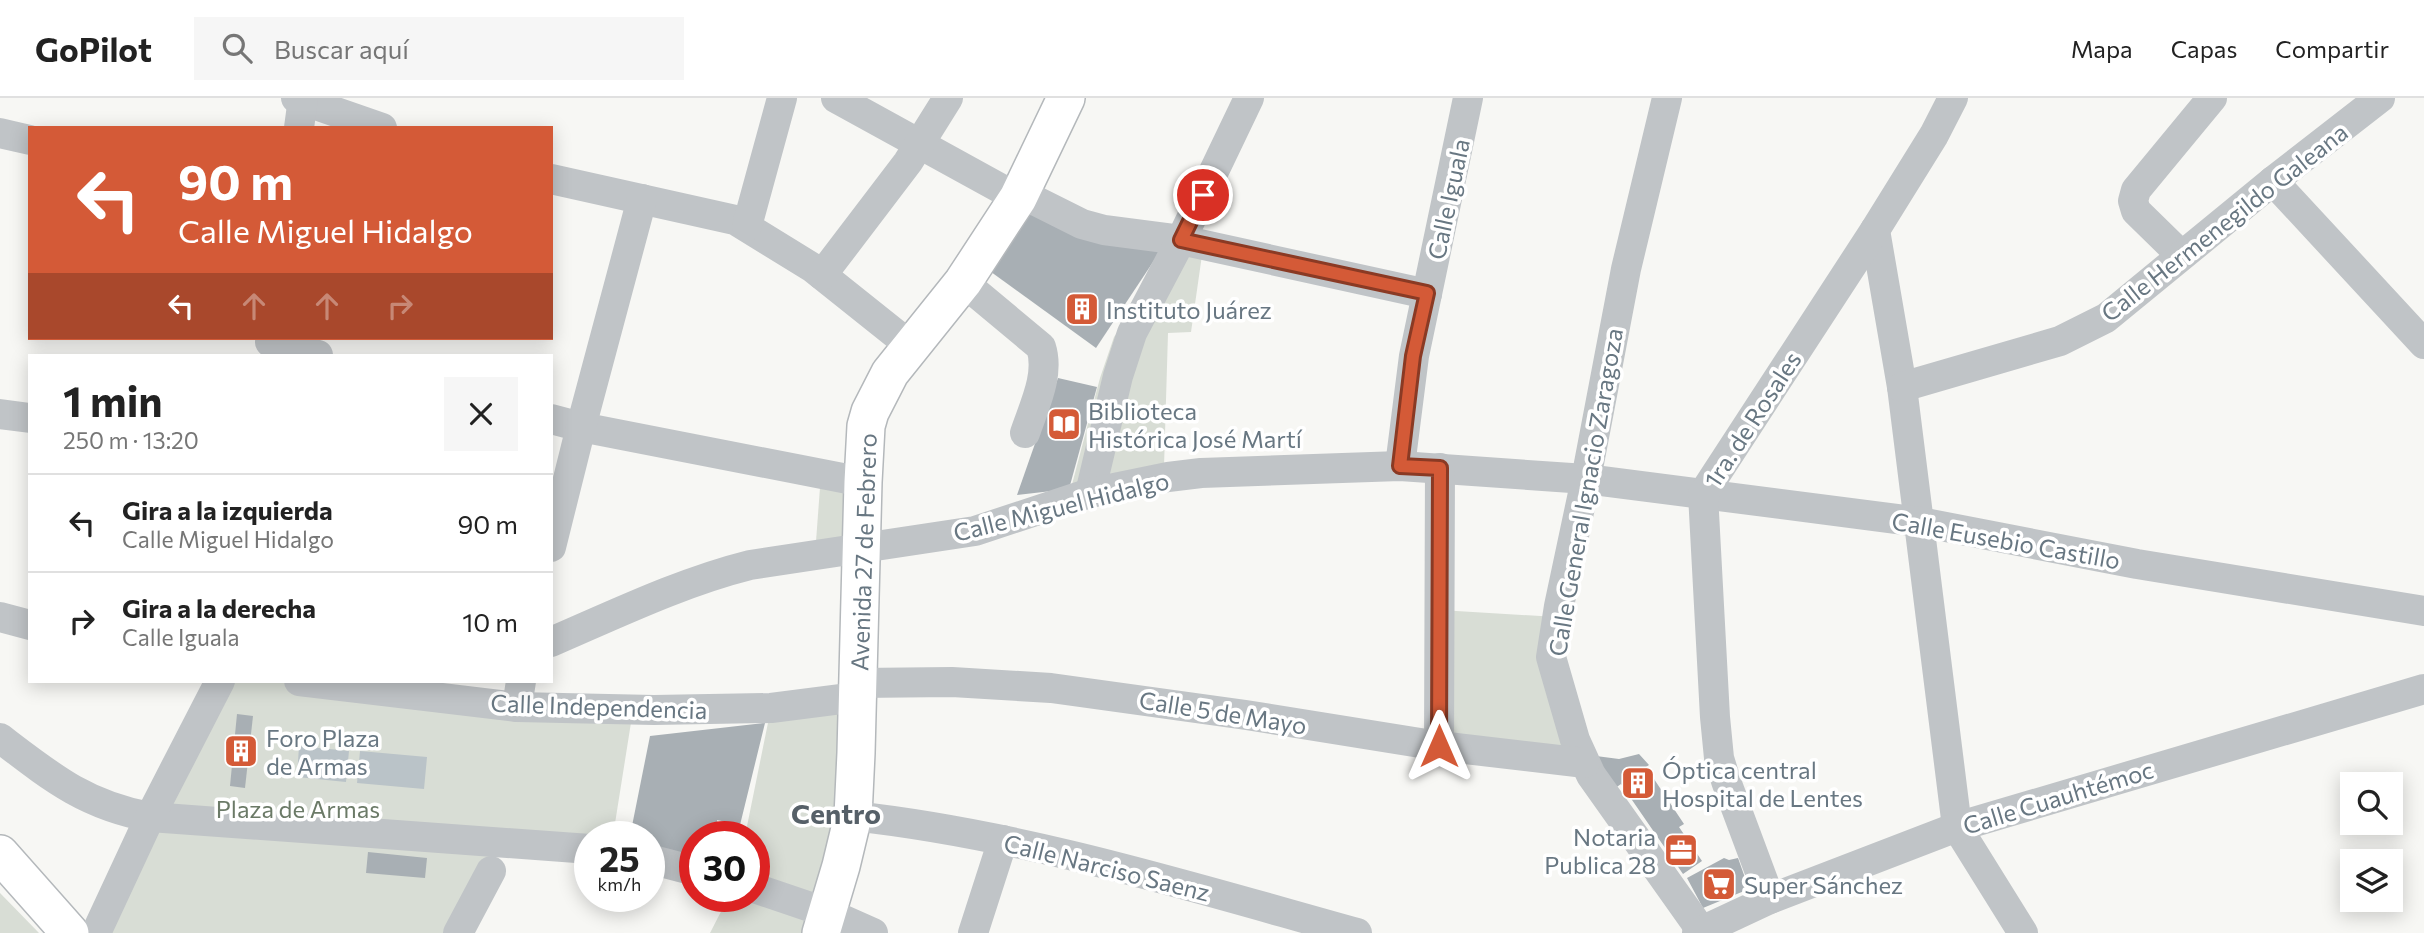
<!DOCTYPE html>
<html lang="es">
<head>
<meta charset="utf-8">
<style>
	:root { --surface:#fff; --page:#f6f6f6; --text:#222; --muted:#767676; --line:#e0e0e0 }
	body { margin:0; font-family:Commissioner,sans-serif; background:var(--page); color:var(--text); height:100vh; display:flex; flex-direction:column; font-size:26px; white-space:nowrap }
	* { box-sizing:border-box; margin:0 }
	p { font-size:23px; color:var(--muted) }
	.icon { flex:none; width:38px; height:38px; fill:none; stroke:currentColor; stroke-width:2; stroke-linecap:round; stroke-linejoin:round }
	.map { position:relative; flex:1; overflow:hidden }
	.side { position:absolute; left:28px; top:256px; width:525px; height:329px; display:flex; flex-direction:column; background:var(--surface); border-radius:0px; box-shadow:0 4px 18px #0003 }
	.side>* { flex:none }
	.hud { position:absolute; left:28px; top:28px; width:525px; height:214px; border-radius:0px; box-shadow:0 4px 18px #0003; background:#d45a37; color:#fff; overflow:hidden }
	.buttons { position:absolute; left:2340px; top:674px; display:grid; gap:14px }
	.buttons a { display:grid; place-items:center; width:63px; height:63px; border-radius:0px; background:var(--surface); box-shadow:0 4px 18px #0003; font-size:35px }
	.speed { position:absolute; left:574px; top:723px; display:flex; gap:14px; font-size:35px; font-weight:700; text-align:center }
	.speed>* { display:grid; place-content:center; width:91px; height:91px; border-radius:50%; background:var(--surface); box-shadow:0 4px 18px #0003; line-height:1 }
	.speed small { font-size:18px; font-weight:400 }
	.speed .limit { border:10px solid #d22; background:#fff; color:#111 }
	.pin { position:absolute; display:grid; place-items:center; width:60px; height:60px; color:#fff; margin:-30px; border:4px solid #fff; border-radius:50%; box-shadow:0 2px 7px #0007 }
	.me { position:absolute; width:77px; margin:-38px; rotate:0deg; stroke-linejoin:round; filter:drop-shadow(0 0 5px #0008) }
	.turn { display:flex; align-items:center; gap:24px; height:147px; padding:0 35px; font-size:32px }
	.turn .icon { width:91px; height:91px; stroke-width:2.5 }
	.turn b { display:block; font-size:49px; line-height:60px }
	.lanes { display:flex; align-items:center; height:66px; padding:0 35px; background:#0003; justify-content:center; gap:35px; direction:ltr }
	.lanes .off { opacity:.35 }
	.round { display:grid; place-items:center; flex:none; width:74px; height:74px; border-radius:0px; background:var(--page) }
	.overview { display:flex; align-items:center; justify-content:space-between; height:119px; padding:0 35px }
	h1 { font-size:42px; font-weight:700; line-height:52px }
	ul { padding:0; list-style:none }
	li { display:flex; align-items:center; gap:21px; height:98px; padding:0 35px; border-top:2px solid var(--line) }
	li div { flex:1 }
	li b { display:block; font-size:26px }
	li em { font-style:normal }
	header { display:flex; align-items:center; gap:42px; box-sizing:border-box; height:98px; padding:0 35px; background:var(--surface); border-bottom:2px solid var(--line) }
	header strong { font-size:33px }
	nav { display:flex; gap:38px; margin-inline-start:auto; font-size:24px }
	.search { width:490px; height:63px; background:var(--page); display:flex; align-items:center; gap:18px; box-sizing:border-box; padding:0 24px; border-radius:0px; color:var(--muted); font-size:26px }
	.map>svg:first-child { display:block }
</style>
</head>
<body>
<header>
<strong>GoPilot</strong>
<div class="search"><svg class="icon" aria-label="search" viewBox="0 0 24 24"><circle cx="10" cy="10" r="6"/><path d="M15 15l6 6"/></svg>Buscar aquí</div>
<nav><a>Mapa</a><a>Capas</a><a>Compartir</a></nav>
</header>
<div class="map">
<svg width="2424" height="835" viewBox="0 0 2424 835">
	<rect width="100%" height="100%" fill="#f7f7f4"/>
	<!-- green -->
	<g fill="#d8ddd5">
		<polygon points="1202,157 1191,234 1168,235 1164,369 1070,394 1100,280 1114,239 1174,158"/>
		<polygon points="821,376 863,384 861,451 815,457"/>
		<polygon points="1440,512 1557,519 1585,665 1439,648"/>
		<polygon points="220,583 299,583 633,612 613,738 590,738 495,759 491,773 458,835 96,835"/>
		<polygon points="857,599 821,835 710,835 729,798 754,798 754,738 745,738 771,610"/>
		<polygon points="0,795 39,835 0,835"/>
	</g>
	<!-- water -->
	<g fill="#bac3c8">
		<polygon points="299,648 349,653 346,684 297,679"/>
		<polygon points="360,653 427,659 424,691 357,685"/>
	</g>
	<!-- building -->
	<g fill="#a8afb4">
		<polygon points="1028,107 1161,152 1096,250 987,171"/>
		<polygon points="1058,280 1097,289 1069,391 1017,397"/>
		<polygon points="237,616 253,618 245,690 230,688"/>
		<polygon points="765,625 740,727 717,722 720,738 695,738 695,763 649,752 649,738 630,738 650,638"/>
		<polygon points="1639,656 1649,667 1646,669 1684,726 1679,729 1702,763 1683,776 1621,686 1611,693 1596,658 1619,661"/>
		<polygon points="368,754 427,760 425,780 366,775"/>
		<polygon points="1724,760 1729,762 1738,760 1749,791 1703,810 1687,780"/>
	</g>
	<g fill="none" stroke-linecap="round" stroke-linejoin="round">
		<!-- major casing -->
		<g stroke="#b4b8bb" stroke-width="40">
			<g id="major">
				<polyline points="0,756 70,835"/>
				<polyline points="821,835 841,768 853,718 856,655 863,384 866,328 870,314 890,275 963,184 1018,100 1066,0"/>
			</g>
		</g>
		<!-- minor -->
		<g stroke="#c0c4c7" stroke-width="30">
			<polyline points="296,0 382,30"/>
			<polyline points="836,0 1018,100"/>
			<polyline points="1667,0 1626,171 1586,381 1559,508 1551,559 1575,642 1591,677 1703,835"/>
			<polyline points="299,30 303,0"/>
			<polyline points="0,35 30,42"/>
			<polyline points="551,81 735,122 813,170 912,249"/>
			<polyline points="2273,83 2424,246"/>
			<polyline points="1020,95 1082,126 1104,132 1181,142 1427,196"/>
			<polyline points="747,128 782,0"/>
			<polyline points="1875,132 1902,289 1957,729 2023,835"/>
			<polyline points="2181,157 2136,113 2133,103 2136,92 2212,0"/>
			<polyline points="822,177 908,64 948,0"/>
			<path d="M 963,184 L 1041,249 C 1050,277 1034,308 1025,335"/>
			<polyline points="270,244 318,257"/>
			<polyline points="1902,289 2060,243 2106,220 2273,83 2380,0"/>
			<polyline points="0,316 30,320"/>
			<polyline points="551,321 581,329 863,384"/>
			<polyline points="1400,368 1414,258 1468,0"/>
			<polyline points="1090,395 1118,278 1132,235 1181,142 1249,0"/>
			<polyline points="551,449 581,329 642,101"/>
			<polyline points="0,519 30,527"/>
			<path d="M 551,544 C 616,516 682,484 750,467 L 975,433 L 1090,395 L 1168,379 L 1201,375 L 1400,368 L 1586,381 L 1920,424 L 2137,466 L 2424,513"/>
			<polyline points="299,583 517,609 654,612 771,610 857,599"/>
			<polyline points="858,585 952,584 1051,590 1246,617 1439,648 1585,665"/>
			<polyline points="517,609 521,583"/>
			<path d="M 0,640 C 51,679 85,707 150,719 L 590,751"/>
			<polyline points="1439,648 1440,370"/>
			<path d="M 853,718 C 1025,737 1191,789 1357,835"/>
			<polyline points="649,761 695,773"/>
			<polyline points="754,790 828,815 873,835"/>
			<polyline points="1770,801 1726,683 1719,660 1715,619 1703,396 1875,132 1934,37 1953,0"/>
			<polyline points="96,835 150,719 220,583"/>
			<polyline points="458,835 491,773"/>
			<polyline points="973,835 1003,742"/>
			<polyline points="1697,835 1770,801 1957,729 2424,591"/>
		</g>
		<!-- major -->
		<use href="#major" stroke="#fff" stroke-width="37"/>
	</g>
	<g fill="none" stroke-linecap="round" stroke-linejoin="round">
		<!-- route casing -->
		<g stroke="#8a3a24" stroke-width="18">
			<polyline id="route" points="1203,97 1181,142 1427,195 1413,258 1400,368 1440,370 1439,648"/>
		</g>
		<!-- route -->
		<use href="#route" stroke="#d45a37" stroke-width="12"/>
	</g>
	<!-- icons -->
	<defs>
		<g id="building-square" transform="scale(1.75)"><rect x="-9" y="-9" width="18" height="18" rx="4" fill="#d45a37" stroke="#fff"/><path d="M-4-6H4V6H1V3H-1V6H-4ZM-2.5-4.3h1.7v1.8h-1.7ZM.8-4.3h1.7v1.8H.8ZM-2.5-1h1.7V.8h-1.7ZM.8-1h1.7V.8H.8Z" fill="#fff"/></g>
		<g id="library-square" transform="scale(1.75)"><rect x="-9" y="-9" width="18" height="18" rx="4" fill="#d45a37" stroke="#fff"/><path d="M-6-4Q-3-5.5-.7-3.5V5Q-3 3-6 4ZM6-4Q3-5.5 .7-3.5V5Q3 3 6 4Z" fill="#fff"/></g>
		<g id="office-square" transform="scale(1.75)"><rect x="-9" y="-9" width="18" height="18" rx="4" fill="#d45a37" stroke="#fff"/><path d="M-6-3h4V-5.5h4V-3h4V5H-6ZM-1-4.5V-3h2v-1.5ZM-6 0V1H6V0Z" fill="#fff"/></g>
		<g id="supermarket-square" transform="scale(1.75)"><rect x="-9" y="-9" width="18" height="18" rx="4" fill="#d45a37" stroke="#fff"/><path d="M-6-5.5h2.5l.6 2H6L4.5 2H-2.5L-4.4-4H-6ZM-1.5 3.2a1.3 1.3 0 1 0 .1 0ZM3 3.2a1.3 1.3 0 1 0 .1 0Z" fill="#fff"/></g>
	</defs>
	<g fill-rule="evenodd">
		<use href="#building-square" x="1082" y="211"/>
		<use href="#library-square" x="1064" y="326"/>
		<use href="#building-square" x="241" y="653"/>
		<use href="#building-square" x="1638" y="685"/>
		<use href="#office-square" x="1681" y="752"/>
		<use href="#supermarket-square" x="1719" y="786"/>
	</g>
	<g text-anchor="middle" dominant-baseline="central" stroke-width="7" stroke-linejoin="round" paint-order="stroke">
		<!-- street labels -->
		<g font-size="24" fill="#687782" stroke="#fff">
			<text transform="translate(1448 101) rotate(-78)">Calle Iguala</text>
			<text transform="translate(2224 124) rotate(-38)">Calle Hermenegildo Galeana</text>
			<text transform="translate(1752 321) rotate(-57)">1ra. de Rosales</text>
			<text transform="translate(1585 394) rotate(-80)">Calle General Ignacio Zaragoza</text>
			<text transform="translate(1061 408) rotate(-14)">Calle Miguel Hidalgo</text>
			<text transform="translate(2006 442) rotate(10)">Calle Eusebio Castillo</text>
			<text transform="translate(863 454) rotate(-88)">Avenida 27 de Febrero</text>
			<text transform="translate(599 608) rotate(2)">Calle Independencia</text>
			<text transform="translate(1223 614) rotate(9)">Calle 5 de Mayo</text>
			<text transform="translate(2058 699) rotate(-17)">Calle Cuauhtémoc</text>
			<text transform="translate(1107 769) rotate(14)">Calle Narciso Saenz</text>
		</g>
		<!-- poi labels -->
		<g font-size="24" fill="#687782" stroke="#fff" text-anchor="start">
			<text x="1106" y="211">Instituto Juárez</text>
			<text x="1088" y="312">Biblioteca<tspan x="1088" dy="28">Histórica José Martí</tspan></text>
			<text x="266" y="639">Foro Plaza<tspan x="266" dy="28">de Armas</tspan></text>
			<text x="1662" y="671">Óptica central<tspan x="1662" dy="28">Hospital de Lentes</tspan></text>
			<text x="1656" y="738" text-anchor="end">Notaria<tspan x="1656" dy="28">Publica 28</tspan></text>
			<text x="1744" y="786">Super Sánchez</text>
		</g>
		<!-- park labels -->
		<g font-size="24" fill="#6b7a67" stroke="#fff">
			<text x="298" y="710">Plaza de Armas</text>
		</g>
		<!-- quarter labels -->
		<g font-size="28" font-weight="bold" fill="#566068" stroke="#fff">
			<text x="836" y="715">Centro</text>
		</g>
	</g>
</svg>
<div class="buttons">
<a><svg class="icon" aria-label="search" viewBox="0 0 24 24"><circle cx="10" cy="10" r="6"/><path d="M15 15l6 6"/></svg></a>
<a><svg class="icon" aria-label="layers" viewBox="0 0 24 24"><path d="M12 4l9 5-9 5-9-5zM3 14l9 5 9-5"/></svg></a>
</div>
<div class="speed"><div>25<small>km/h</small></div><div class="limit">30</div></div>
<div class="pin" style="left:1203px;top:97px;background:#d93025"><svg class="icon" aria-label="arrive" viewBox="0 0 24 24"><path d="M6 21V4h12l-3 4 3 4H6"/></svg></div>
<svg class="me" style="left:1439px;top:648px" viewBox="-20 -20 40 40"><path d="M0-17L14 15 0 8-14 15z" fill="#d45a37" stroke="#fff" stroke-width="4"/></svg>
<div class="hud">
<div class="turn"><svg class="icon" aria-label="left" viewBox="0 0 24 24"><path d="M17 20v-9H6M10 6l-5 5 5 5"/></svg><div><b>90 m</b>Calle Miguel Hidalgo</div></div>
<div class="lanes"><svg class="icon" aria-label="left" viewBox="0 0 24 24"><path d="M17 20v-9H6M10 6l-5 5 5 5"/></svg><svg class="icon off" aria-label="ahead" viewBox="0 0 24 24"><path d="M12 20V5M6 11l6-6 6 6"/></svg><svg class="icon off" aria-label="ahead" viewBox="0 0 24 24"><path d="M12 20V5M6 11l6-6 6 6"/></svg><svg class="icon off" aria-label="right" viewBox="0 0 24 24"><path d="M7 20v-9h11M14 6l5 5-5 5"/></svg></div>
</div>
<section class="side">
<div class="overview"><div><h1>1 min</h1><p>250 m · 13:20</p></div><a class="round"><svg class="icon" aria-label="close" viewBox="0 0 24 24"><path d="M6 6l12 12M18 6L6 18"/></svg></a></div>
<ul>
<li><svg class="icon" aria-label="left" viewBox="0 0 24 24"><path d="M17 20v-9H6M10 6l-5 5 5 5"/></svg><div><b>Gira a la izquierda</b><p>Calle Miguel Hidalgo</p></div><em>90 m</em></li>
<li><svg class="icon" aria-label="right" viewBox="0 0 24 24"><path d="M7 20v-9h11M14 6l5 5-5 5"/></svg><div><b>Gira a la derecha</b><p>Calle Iguala</p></div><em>10 m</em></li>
</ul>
</section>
</div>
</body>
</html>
